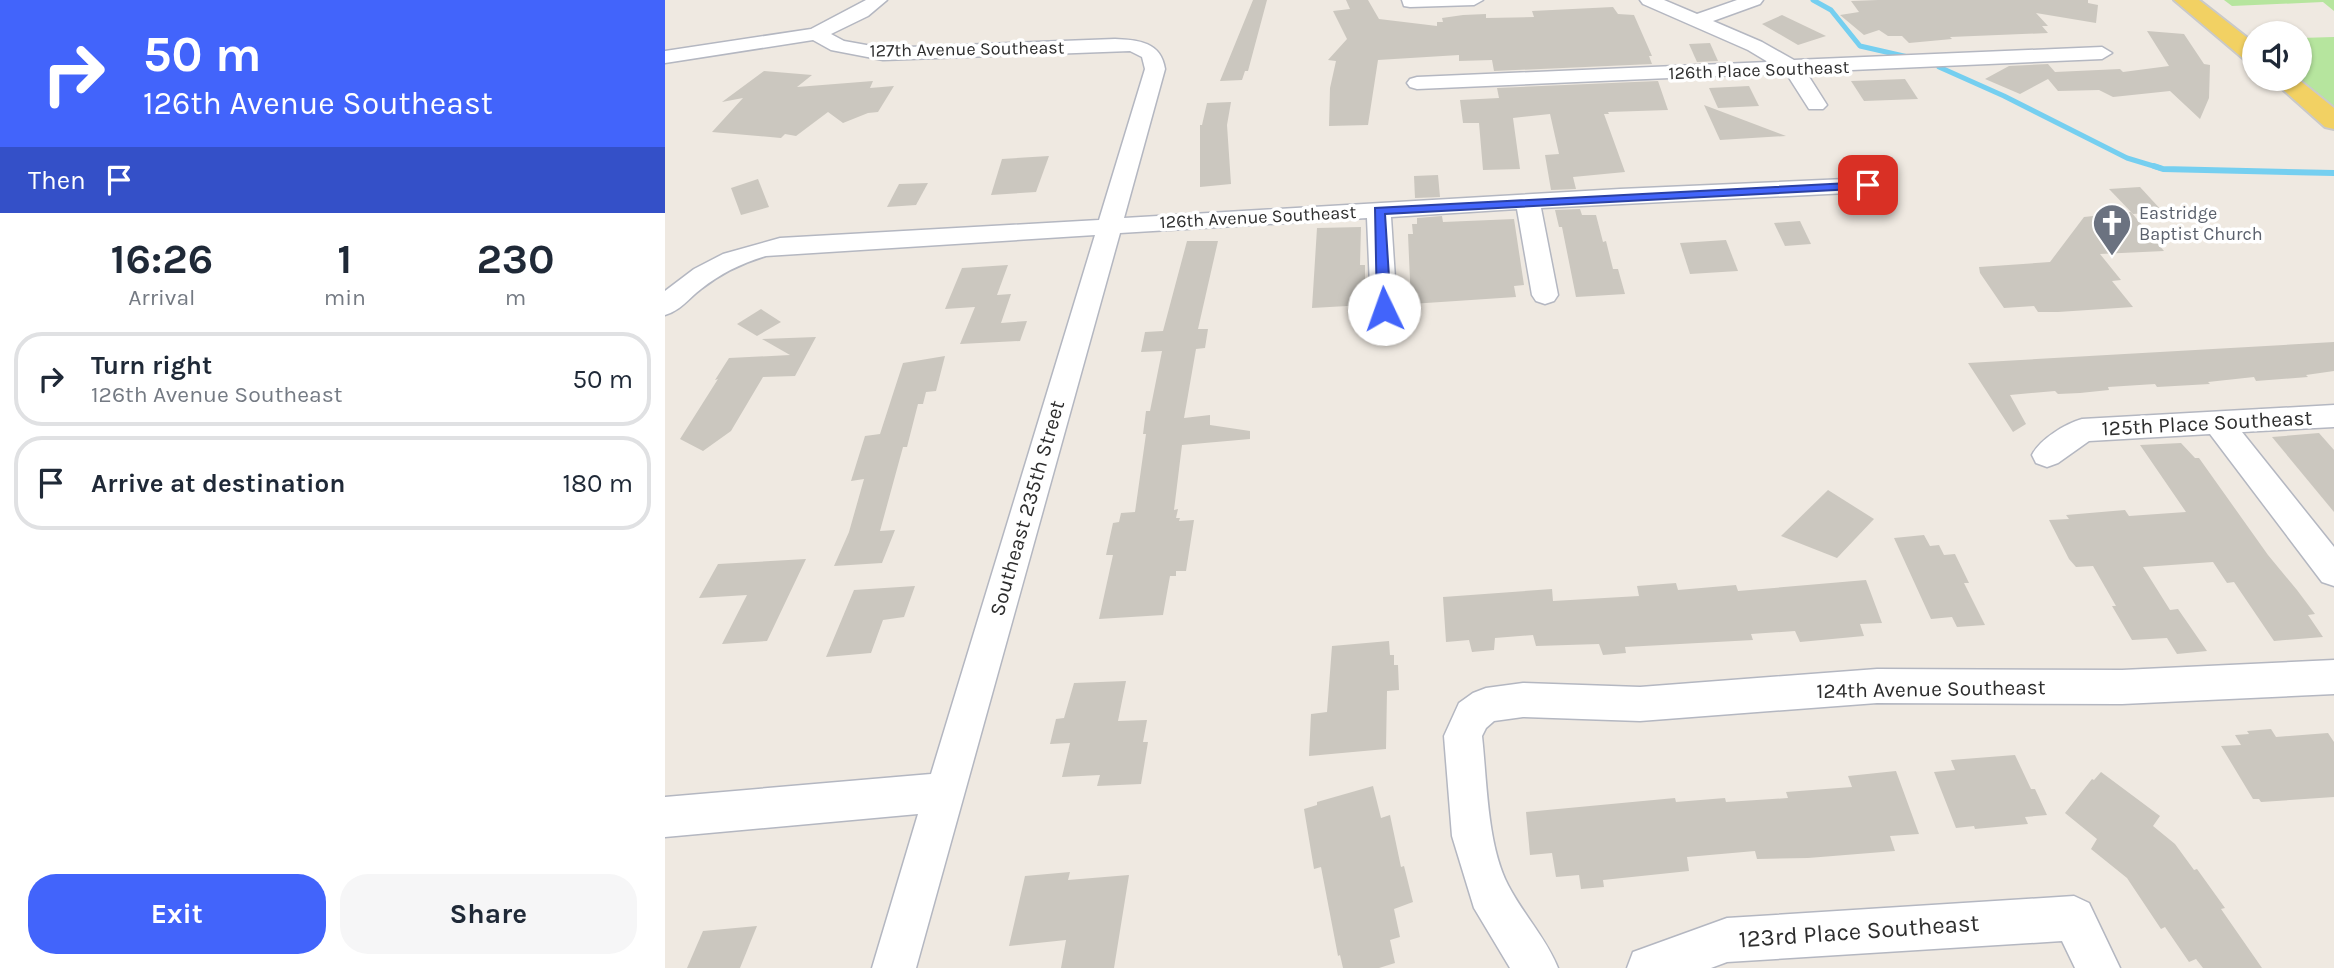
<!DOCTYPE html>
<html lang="en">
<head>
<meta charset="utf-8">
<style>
	:root { --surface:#fff; --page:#f6f6f7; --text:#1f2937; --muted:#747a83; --line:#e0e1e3; --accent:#4264fb }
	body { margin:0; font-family:Karla,sans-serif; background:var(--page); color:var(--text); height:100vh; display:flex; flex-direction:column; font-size:26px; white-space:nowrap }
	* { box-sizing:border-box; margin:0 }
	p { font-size:23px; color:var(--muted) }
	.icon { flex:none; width:38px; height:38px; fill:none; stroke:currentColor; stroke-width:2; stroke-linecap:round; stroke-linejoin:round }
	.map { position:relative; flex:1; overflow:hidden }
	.sheet { display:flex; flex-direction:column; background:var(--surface); width:665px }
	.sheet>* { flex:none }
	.banner { background:#4264fb; color:#fff; overflow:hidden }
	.fabs { position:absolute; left:1577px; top:21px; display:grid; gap:14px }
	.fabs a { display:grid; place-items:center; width:70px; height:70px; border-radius:50%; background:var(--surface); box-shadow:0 2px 5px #0004; font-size:35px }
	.pin { position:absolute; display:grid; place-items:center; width:60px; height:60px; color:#fff; margin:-30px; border-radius:14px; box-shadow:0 4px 10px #0006 }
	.me { position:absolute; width:77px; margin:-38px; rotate:357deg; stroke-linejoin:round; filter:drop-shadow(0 0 5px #0008) }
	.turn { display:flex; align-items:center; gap:24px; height:147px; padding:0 28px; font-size:32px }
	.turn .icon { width:91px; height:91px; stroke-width:2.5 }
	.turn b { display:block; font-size:49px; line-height:60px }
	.then { display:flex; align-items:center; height:66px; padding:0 28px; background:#0003; gap:14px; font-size:26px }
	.eta { display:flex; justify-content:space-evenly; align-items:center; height:119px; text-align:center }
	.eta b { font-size:42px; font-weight:700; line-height:49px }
	.cta { display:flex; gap:14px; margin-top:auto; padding:14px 28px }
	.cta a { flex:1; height:80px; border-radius:28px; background:var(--accent); color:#fff; font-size:28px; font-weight:700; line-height:80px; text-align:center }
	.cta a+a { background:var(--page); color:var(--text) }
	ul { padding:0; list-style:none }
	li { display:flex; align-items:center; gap:21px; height:94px; margin:0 14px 10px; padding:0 14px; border:4px solid var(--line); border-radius:28px }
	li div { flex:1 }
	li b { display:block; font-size:26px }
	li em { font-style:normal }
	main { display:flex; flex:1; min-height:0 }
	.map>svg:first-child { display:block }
</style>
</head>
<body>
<main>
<section class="sheet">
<div class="banner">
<div class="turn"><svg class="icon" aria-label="right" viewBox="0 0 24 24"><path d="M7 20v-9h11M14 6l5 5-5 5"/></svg><div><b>50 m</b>126th Avenue Southeast</div></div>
<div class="then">Then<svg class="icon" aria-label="arrive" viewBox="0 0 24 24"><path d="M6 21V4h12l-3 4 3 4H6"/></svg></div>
</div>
<div class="eta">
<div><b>16:26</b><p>Arrival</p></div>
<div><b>1</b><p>min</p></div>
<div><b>230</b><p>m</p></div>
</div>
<ul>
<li><svg class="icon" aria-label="right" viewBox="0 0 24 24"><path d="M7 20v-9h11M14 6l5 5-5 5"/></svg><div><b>Turn right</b><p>126th Avenue Southeast</p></div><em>50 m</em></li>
<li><svg class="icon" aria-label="arrive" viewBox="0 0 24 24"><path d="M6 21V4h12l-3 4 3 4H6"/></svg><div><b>Arrive at destination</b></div><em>180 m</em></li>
</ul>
<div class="cta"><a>Exit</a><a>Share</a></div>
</section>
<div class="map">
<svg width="1669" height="968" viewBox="0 0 1669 968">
	<rect width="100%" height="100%" fill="#efe9e1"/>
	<!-- green -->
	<g fill="#b6e59e">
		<polygon points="1559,0 1669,0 1669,11 1658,2 1567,6"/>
		<polygon points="1669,37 1669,121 1618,79 1634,79 1635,38"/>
	</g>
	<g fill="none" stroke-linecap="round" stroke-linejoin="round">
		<!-- stream-far1 -->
		<g stroke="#75cff0" stroke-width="5">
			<polyline points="1148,0 1166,10 1195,46 1243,57"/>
			<polyline points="1274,67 1339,96 1462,158 1495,168"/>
		</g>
		<!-- stream -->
		<polyline stroke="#75cff0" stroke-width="6" points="1489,166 1498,169 1669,173"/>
	</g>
	<!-- building -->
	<g fill="#cbc7bf">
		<polygon points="588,0 602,0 583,71 580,71 577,80 555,81"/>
		<polygon points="681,0 703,0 714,19 772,26 772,22 778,22 777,18 798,15 821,14 821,18 869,17 867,11 948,7 953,14 969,15 987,56 984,56 987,64 829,71 827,60 794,61 794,55 713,60 703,125 664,126 665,88 671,61 663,60 682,39 668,11 685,9"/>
		<polygon points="1213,0 1423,0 1423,3 1433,5 1431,23 1371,13 1383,26 1377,26 1383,33 1285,37 1287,39 1244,43 1237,36 1223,36 1214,30 1199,35 1175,15 1194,12 1186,1"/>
		<polygon points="1117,15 1161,36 1133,45 1097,24"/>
		<polygon points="1482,31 1519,34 1539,64 1545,65 1544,98 1535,119 1505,91 1448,97 1434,90 1393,91 1383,79 1355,94 1320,79 1344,66 1383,64 1390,72 1455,69 1458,72 1504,66"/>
		<polygon points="1045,43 1053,61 1032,62 1024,44"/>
		<polygon points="99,71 147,75 132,87 208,81 205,88 229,86 213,112 203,113 178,123 163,112 131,136 120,134 116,138 47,132 78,98 57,102"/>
		<polygon points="1240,79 1253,99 1199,101 1186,81"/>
		<polygon points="993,81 1003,110 943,112 944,114 939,114 960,172 908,177 911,189 886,190 880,155 894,154 885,114 848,118 855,169 818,170 814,123 798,123 795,100 834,98 832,88"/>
		<polygon points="1084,86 1094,106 1053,108 1044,88"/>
		<polygon points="566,102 562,125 566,184 535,187 535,125 537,125 542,103"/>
		<polygon points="1039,105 1121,136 1055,140"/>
		<polygon points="384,156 371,192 326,195 337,159"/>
		<polygon points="773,175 775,197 750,198 749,176"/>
		<polygon points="93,179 104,207 76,215 66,188"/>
		<polygon points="263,183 251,205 222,207 234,184"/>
		<polygon points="1475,187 1498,212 1468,214 1444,189"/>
		<polygon points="915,209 917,215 931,215 938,242 941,241 948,269 953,269 960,294 911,297 897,227 894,227 890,210"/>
		<polygon points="1466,212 1499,251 1435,254 1456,280 1447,281 1468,307 1393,312 1373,312 1369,306 1339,308 1315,273 1314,267 1385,262 1419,217"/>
		<polygon points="777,216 778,222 849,219 859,285 849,286 851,297 746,304 743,234 748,234 747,224 752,224 752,218"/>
		<polygon points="1135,221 1146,244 1120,246 1109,223"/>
		<polygon points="696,227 695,265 700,265 700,305 647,308 652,228"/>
		<polygon points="1061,240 1073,271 1025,274 1015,243"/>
		<polygon points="522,241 553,241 533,329 543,329 540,348 531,349 519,418 545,415 545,425 585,431 585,439 517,445 509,510 513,509 511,518 515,518 514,521 529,520 521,571 511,571 511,576 505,576 498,615 434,619 448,555 441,555 448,523 454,522 456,513 470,512 481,434 478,434 481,411 485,411 497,351 476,352 480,332 498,331"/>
		<polygon points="343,265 332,295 346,294 336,323 362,321 355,341 295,344 310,307 280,309 297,268"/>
		<polygon points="96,309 116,322 92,336 72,324"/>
		<polygon points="151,337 130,376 98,377 66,431 38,451 15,439 53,379 50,380 64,358 125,355 97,339"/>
		<polygon points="1669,342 1669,371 1641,375 1643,377 1591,381 1589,377 1543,382 1545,384 1492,387 1490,384 1443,387 1444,390 1415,393 1393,394 1390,391 1345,395 1361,424 1348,432 1303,363"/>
		<polygon points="280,356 271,391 261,392 258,404 253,404 242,447 238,447 215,531 230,530 217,563 169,566 184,532 199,479 186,481 200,436 215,434 238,363"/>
		<polygon points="1654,433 1669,450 1669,512 1607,437"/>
		<polygon points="1516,443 1530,458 1534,458 1603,555 1632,590 1650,614 1643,615 1658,637 1609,641 1569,582 1562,583 1548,562 1478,567 1505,610 1513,609 1542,651 1512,654 1502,638 1467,640 1447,606 1451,606 1428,566 1411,567 1404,559 1384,520 1404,519 1401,515 1460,510 1464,516 1521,512 1475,445"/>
		<polygon points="1163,490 1209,519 1172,558 1116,536"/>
		<polygon points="1259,535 1265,546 1274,545 1279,555 1290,554 1304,583 1299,583 1320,625 1292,627 1287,617 1266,619 1229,538"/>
		<polygon points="141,559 102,641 57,644 82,595 34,598 53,564"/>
		<polygon points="1201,580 1217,623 1195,624 1199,636 1135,642 1130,631 1086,634 1088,640 960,647 961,653 938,655 934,644 871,646 868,635 830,638 829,650 807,652 804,640 781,642 778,597 887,589 888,601 974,596 972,586 1011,583 1013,590 1071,585 1073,591"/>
		<polygon points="250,586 239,617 218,620 206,653 161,657 189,590"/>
		<polygon points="724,641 725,655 729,655 729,665 733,665 734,690 722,691 721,749 644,756 646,714 662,712 667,646"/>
		<polygon points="461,681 453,721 482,720 478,742 483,742 476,784 432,786 435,775 397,777 405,743 385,744 391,719 399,718 409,683"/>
		<polygon points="1606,729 1611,737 1663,733 1669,742 1669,797 1596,802 1594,799 1588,799 1556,746 1576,745 1570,735 1584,734 1582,731"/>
		<polygon points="1350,755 1366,789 1370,789 1382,815 1360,817 1363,824 1310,829 1309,826 1291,828 1269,772 1290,770 1286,760"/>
		<polygon points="1231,771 1254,834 1225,836 1230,851 1143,858 1092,859 1090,851 1022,857 1024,871 938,880 939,887 916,889 914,875 891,877 887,853 865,855 861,812 1010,798 1011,802 1060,798 1061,802 1123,798 1121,792 1187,787 1183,776"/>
		<polygon points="1436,772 1495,816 1488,826 1510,844 1529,870 1532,869 1560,908 1556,909 1597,968 1538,968 1531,959 1524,962 1500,927 1496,929 1462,878 1426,849 1432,839 1400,813 1427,779 1429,780"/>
		<polygon points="708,786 716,818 725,815 736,867 739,866 748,902 729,909 735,937 725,940 730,963 714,968 678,968 675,955 673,956 656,867 649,869 639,809 652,805 652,802"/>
		<polygon points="405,872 403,880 464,875 449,968 396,968 401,940 344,946 360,876"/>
		<polygon points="92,926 75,968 22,968 38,931"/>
	</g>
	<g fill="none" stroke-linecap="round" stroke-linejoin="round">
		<!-- minor casing -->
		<g stroke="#b4b7c1" stroke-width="3">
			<g id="minor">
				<path d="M 201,0 L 222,0 L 203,16 L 166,34 L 179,41 L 218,48 L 450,39 C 474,40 496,42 500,69 L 459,218 L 955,189 L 1203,178 L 1211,180 L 1215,185 L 1211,190 L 1203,192 L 876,208 L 893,295 L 889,301 L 880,304 L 871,301 L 867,295 L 852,209 L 726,217 L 732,309 L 728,315 L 719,318 L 710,315 L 706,309 L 702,218 L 455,233 L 251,968 L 207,968 L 253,814 L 0,837 L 0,797 L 266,774 L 430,235 L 101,256 C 77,263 55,274 36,289 C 24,298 15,311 0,315 L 0,291 L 29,269 L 58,254 L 115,238 L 434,220 L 480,69 L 477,57 L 465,51 L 218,60 L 166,50 L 148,40 L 0,63 L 0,51 L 146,29 Z"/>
				<polygon points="737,0 818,0 809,5 745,7 739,6"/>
				<polygon points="975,0 999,0 1032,14 1072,0 1098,0 1095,4 1048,21 1097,42 1129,60 1437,47 1447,53 1437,59 1141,72 1162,105 1158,109 1144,109 1121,73 752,89 745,87 742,83 745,79 752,77 1103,62 1083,50 978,4"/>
				<path d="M 1669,405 L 1669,427 L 1577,432 L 1669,547 L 1669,586 L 1657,582 L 1545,434 L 1424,441 L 1393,463 L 1382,467 L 1371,463 L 1367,455 C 1375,439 1400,424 1417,419 Z"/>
				<path d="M 1669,660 L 1669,694 L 1457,704 L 1212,703 L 975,721 L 858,717 L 829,721 L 821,728 L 817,736 C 822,781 822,844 843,885 C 858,914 881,938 893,968 L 845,968 L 809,908 L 787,836 L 779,736 L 794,703 L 808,693 L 821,688 L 858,683 L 975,687 L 1212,669 L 1457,670 Z"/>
				<polygon points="1409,896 1424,903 1455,968 1410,968 1397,941 1062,962 1046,968 962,968 968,952 1062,918"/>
			</g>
		</g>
		<!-- major casing -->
		<g stroke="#c9c9c9" stroke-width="4">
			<g id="major">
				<polygon points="1509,0 1534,0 1589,43 1589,62 1580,60"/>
				<polygon points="1606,79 1633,79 1669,108 1669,129 1660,127"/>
			</g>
		</g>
		<!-- minor -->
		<use href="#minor" fill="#fff" fill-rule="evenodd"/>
		<!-- major -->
		<use href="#major" fill="#f2d163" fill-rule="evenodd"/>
	</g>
	<!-- route -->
	<polygon fill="#4264fb" stroke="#2b41a3" stroke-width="2" points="1203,182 1208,183 1208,188 720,214 726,309 719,314 712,309 710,208"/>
	<!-- icons -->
	<defs>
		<g id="church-pin" transform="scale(2.0125)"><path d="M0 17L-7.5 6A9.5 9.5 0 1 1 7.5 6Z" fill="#6b7280" stroke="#fff"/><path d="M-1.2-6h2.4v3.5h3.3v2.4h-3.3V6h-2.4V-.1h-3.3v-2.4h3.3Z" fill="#fff"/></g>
	</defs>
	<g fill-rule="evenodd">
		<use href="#church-pin" x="1447" y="223"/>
	</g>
	<g text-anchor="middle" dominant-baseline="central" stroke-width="7" stroke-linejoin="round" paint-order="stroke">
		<!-- far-street labels -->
		<g font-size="18" fill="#2e2e2e" stroke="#fff">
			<text transform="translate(302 49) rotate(-1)">127th Avenue Southeast</text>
			<text transform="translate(1094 70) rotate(-2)">126th Place Southeast</text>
			<text transform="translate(593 217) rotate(-3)">126th Avenue Southeast</text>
		</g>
		<!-- far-worship labels -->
		<g font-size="18" fill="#5b616d" stroke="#fff" text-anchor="start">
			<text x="1474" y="213">Eastridge<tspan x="1474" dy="21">Baptist Church</tspan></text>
		</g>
		<!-- street labels -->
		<g font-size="21" fill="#2e2e2e" stroke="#fff">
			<text transform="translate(1542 423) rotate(-3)">125th Place Southeast</text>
			<text transform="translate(362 508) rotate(-74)">Southeast 235th Street</text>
			<text transform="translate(1266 689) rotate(-1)">124th Avenue Southeast</text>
		</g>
		<!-- near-street labels -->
		<g font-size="24" fill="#2e2e2e" stroke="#fff">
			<text transform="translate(1194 931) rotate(-4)">123rd Place Southeast</text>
		</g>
	</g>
</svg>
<div class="fabs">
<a><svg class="icon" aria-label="sound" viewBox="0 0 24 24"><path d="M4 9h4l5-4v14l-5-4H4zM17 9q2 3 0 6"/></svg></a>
</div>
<div class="pin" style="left:1203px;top:185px;background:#d93025"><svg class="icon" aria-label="arrive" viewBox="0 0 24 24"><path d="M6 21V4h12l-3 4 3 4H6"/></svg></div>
<svg class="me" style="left:719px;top:309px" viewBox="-20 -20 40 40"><circle r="19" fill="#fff"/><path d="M0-13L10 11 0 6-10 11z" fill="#4264fb"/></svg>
</div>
</main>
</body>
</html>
